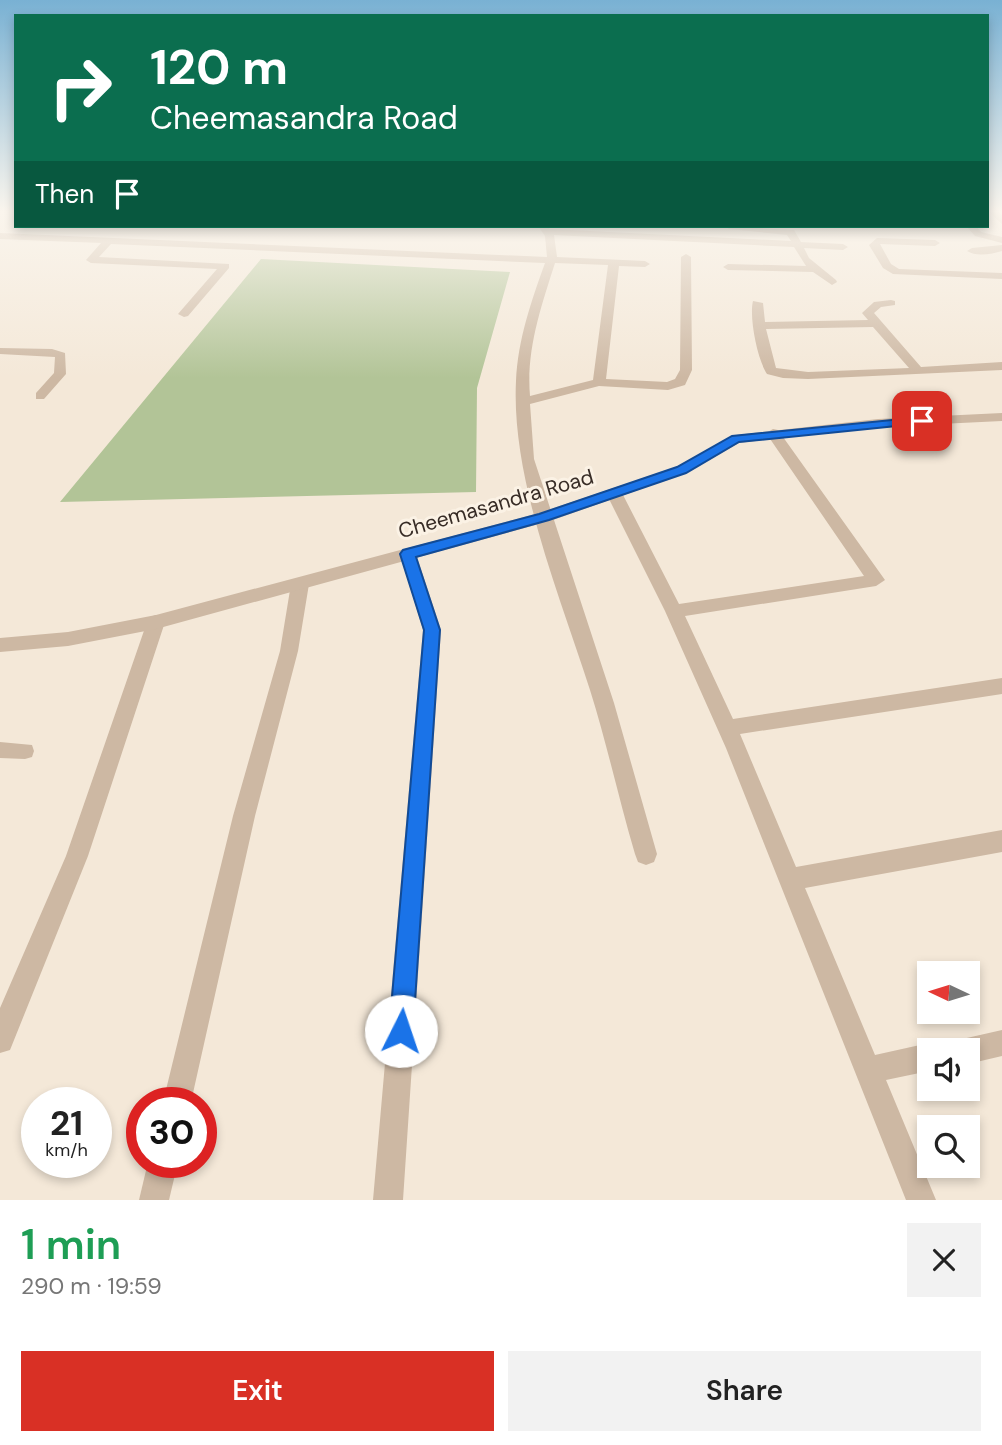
<!DOCTYPE html>
<html lang="en">
<head>
<meta charset="utf-8">
<style>
	:root { --surface:#fff; --page:#f2f2f2; --text:#222; --muted:#767676; --accent:#d93025 }
	body { margin:0; font-family:"DM Sans",sans-serif; background:var(--page); color:var(--text); height:100vh; display:flex; flex-direction:column; font-size:26px; white-space:nowrap }
	* { box-sizing:border-box; margin:0 }
	p { font-size:23px; color:var(--muted) }
	.icon { flex:none; width:38px; height:38px; fill:none; stroke:currentColor; stroke-width:2; stroke-linecap:round; stroke-linejoin:round }
	.map { position:relative; height:1200px; overflow:hidden }
	.drawer { display:flex; flex-direction:column; background:var(--surface); flex:1 }
	.drawer>* { flex:none }
	.banner { position:absolute; left:14px; top:14px; width:975px; height:214px; border-radius:0px; box-shadow:0 4px 10px #0003; background:#0b6e4f; color:#fff; overflow:hidden }
	.needle { width:46px; rotate:274deg }
	.controls { position:absolute; left:917px; top:961px; display:grid; gap:14px }
	.controls a { display:grid; place-items:center; width:63px; height:63px; border-radius:0px; background:var(--surface); box-shadow:0 4px 10px #0003; font-size:35px }
	.speed { position:absolute; left:21px; top:1087px; display:flex; gap:14px; font-size:35px; font-weight:700; text-align:center }
	.speed>* { display:grid; place-content:center; width:91px; height:91px; border-radius:50%; background:var(--surface); box-shadow:0 4px 10px #0003; line-height:1 }
	.speed small { font-size:18px; font-weight:400 }
	.speed .limit { border:10px solid #d22; background:#fff; color:#111 }
	.pin { position:absolute; display:grid; place-items:center; width:60px; height:60px; color:#fff; margin:-30px; border-radius:14px; box-shadow:0 4px 10px #0006 }
	.me { position:absolute; width:77px; margin:-38px; rotate:4deg; stroke-linejoin:round; filter:drop-shadow(0 0 5px #0008) }
	.turn { display:flex; align-items:center; gap:24px; height:147px; padding:0 21px; font-size:32px }
	.turn .icon { width:91px; height:91px; stroke-width:2.5 }
	.turn b { display:block; font-size:49px; line-height:60px }
	.then { display:flex; align-items:center; height:66px; padding:0 21px; background:#0003; gap:14px; font-size:26px }
	.round { display:grid; place-items:center; flex:none; width:74px; height:74px; border-radius:0px; background:var(--page) }
	.headline { display:flex; align-items:center; justify-content:space-between; height:119px; padding:0 21px }
	h1 { font-size:42px; font-weight:600; line-height:52px; color:#1e9e55 }
	.action { display:flex; gap:14px; margin-top:auto; padding:14px 21px }
	.action a { flex:1; height:80px; border-radius:0px; background:var(--accent); color:#fff; font-size:28px; font-weight:600; line-height:80px; text-align:center }
	.action a+a { background:var(--page); color:var(--text) }
	.map>svg:first-child { display:block }
</style>
</head>
<body>
<div class="map">
<svg width="1002" height="1200" viewBox="0 0 1002 1200">
	<rect width="100%" height="100%" fill="#f4e8d8"/>
	<!-- green -->
	<polygon fill="#b2c497" points="261,259 510,272 477,388 476,492 60,502"/>
	<g fill="none" stroke-linecap="round" stroke-linejoin="round">
		<!-- service -->
		<g fill="#cdb8a3" fill-rule="evenodd">
			<polygon points="0,348 52,349 65,353 66,374 44,399 36,399 36,393 54,373 55,357 0,354"/>
			<polygon points="0,742 32,745 34,751 32,757 25,759 0,758"/>
		</g>
		<!-- minor -->
		<g fill="#cdb8a3" fill-rule="evenodd">
			<polygon points="987,210 997,210 1002,215 1002,224"/>
			<path d="M 538,226 L 548,226 L 550,229 L 791,241 L 787,235 L 729,229 L 724,226 L 794,230 L 801,242 L 843,244 L 848,247 L 843,250 L 804,248 L 809,258 L 836,280 L 837,282 L 832,285 L 813,272 L 728,270 L 723,267 L 728,264 L 806,266 L 794,247 L 554,235 L 557,257 L 645,261 L 650,264 L 645,267 L 619,266 L 606,379 L 667,382 L 675,379 L 680,370 L 681,257 L 686,254 L 691,257 L 692,370 L 685,385 L 668,390 L 599,386 L 530,404 L 534,459 L 614,703 L 657,854 L 654,862 L 646,865 L 638,862 L 635,854 C 619,800 607,744 590,690 C 560,596 511,479 516,381 C 518,339 531,302 545,263 L 111,244 L 99,257 L 229,264 L 229,268 L 188,316 L 184,317 L 178,314 L 217,269 L 91,263 L 86,260 L 101,243 L 0,239 L 0,233 L 547,257 L 545,236 ZM 555,263 L 608,265 L 593,380 L 530,396 C 526,350 541,307 555,263 Z"/>
			<polygon points="966,226 976,226 981,232 1002,237 1002,243 975,236"/>
			<polygon points="877,238 935,240 940,243 935,246 880,244 891,264 899,269 1002,273 1002,279 893,274 883,268 869,245"/>
			<path d="M 1002,245 L 1002,251 C 992,254 976,257 967,251 L 972,248 Z"/>
			<path d="M 891,300 L 895,301 L 895,305 L 881,307 L 874,313 L 921,367 L 1002,362 L 1002,370 L 808,379 L 783,378 L 767,374 C 757,359 749,317 753,301 L 763,303 L 765,322 L 868,320 L 862,313 L 874,302 ZM 873,327 L 909,368 L 808,372 L 776,368 L 766,329 Z"/>
			<polygon points="773,429 778,430 885,580 876,586 685,616 733,719 1002,678 1002,694 740,734 796,867 1002,830 1002,852 805,888 875,1055 929,1043 939,1047 940,1050 929,1050 929,1071 886,1080 936,1200 906,1200 726,748 665,611 606,493 614,488 622,493 679,604 864,576 766,433"/>
			<polygon points="408,548 416,554 441,630 403,1200 373,1200 423,630 400,554"/>
			<polygon points="300,578 309,584 298,651 255,816 191,1102 163,1102 233,816 280,651 291,584"/>
			<polygon points="156,615 162,617 165,622 88,856 10,1050 0,1053 0,1008 66,856 147,622 150,617"/>
			<polygon points="1002,1030 1002,1056 968,1064 968,1050 954,1050 958,1040"/>
			<polygon points="148,1162 178,1162 169,1200 139,1200"/>
		</g>
		<!-- tertiary -->
		<polygon fill="#cdb8a3" fill-rule="evenodd" points="1002,413 1002,421 878,427 739,443 686,473 550,521 156,629 68,646 0,652 0,638 68,632 156,615 539,513 676,467 736,435 878,419"/>
	</g>
	<!-- sky -->
	<linearGradient id="sky" x2="0" y2="1"><stop stop-color="#79b1d3"/><stop offset="0.56" stop-color="#faf5ed"/><stop offset="1" stop-color="#faf5ed" stop-opacity="0"/></linearGradient>
	<rect width="1002" height="378" fill="url(#sky)"/>
	<!-- route -->
	<polygon fill="#1a73e8" stroke="#114b97" stroke-width="2" points="922,417 928,421 926,423 739,442 686,473 549,520 416,557 440,630 413,1031 410,1040 401,1043 393,1040 389,1031 424,630 400,554 403,550 539,514 677,467 732,436"/>
	<g text-anchor="middle" dominant-baseline="central" stroke-width="6" stroke-linejoin="round" paint-order="stroke">
		<!-- street labels -->
		<g font-size="21" fill="#372c26" stroke="#fbf2e5">
			<text transform="translate(496 504) rotate(-16)">Cheemasandra Road</text>
		</g>
	</g>
</svg>
<div class="controls">
<a><svg class="needle" viewBox="-14 -14 28 28"><path d="M0-13l5 13h-10z" fill="#e53935"/><path d="M0 13l5-13h-10z" fill="#767676"/></svg></a>
<a><svg class="icon" aria-label="sound" viewBox="0 0 24 24"><path d="M4 9h4l5-4v14l-5-4H4zM17 9q2 3 0 6"/></svg></a>
<a><svg class="icon" aria-label="search" viewBox="0 0 24 24"><circle cx="10" cy="10" r="6"/><path d="M15 15l6 6"/></svg></a>
</div>
<div class="speed"><div>21<small>km/h</small></div><div class="limit">30</div></div>
<div class="pin" style="left:922px;top:421px;background:#d93025"><svg class="icon" aria-label="arrive" viewBox="0 0 24 24"><path d="M6 21V4h12l-3 4 3 4H6"/></svg></div>
<svg class="me" style="left:401px;top:1031px" viewBox="-20 -20 40 40"><circle r="19" fill="#fff"/><path d="M0-13L10 11 0 6-10 11z" fill="#1a73e8"/></svg>
<div class="banner">
<div class="turn"><svg class="icon" aria-label="right" viewBox="0 0 24 24"><path d="M7 20v-9h11M14 6l5 5-5 5"/></svg><div><b>120 m</b>Cheemasandra Road</div></div>
<div class="then">Then<svg class="icon" aria-label="arrive" viewBox="0 0 24 24"><path d="M6 21V4h12l-3 4 3 4H6"/></svg></div>
</div>
</div>
<section class="drawer">
<div class="headline"><div><h1>1 min</h1><p>290 m · 19:59</p></div><a class="round"><svg class="icon" aria-label="close" viewBox="0 0 24 24"><path d="M6 6l12 12M18 6L6 18"/></svg></a></div>
<div class="action"><a>Exit</a><a>Share</a></div>
</section>
</body>
</html>
